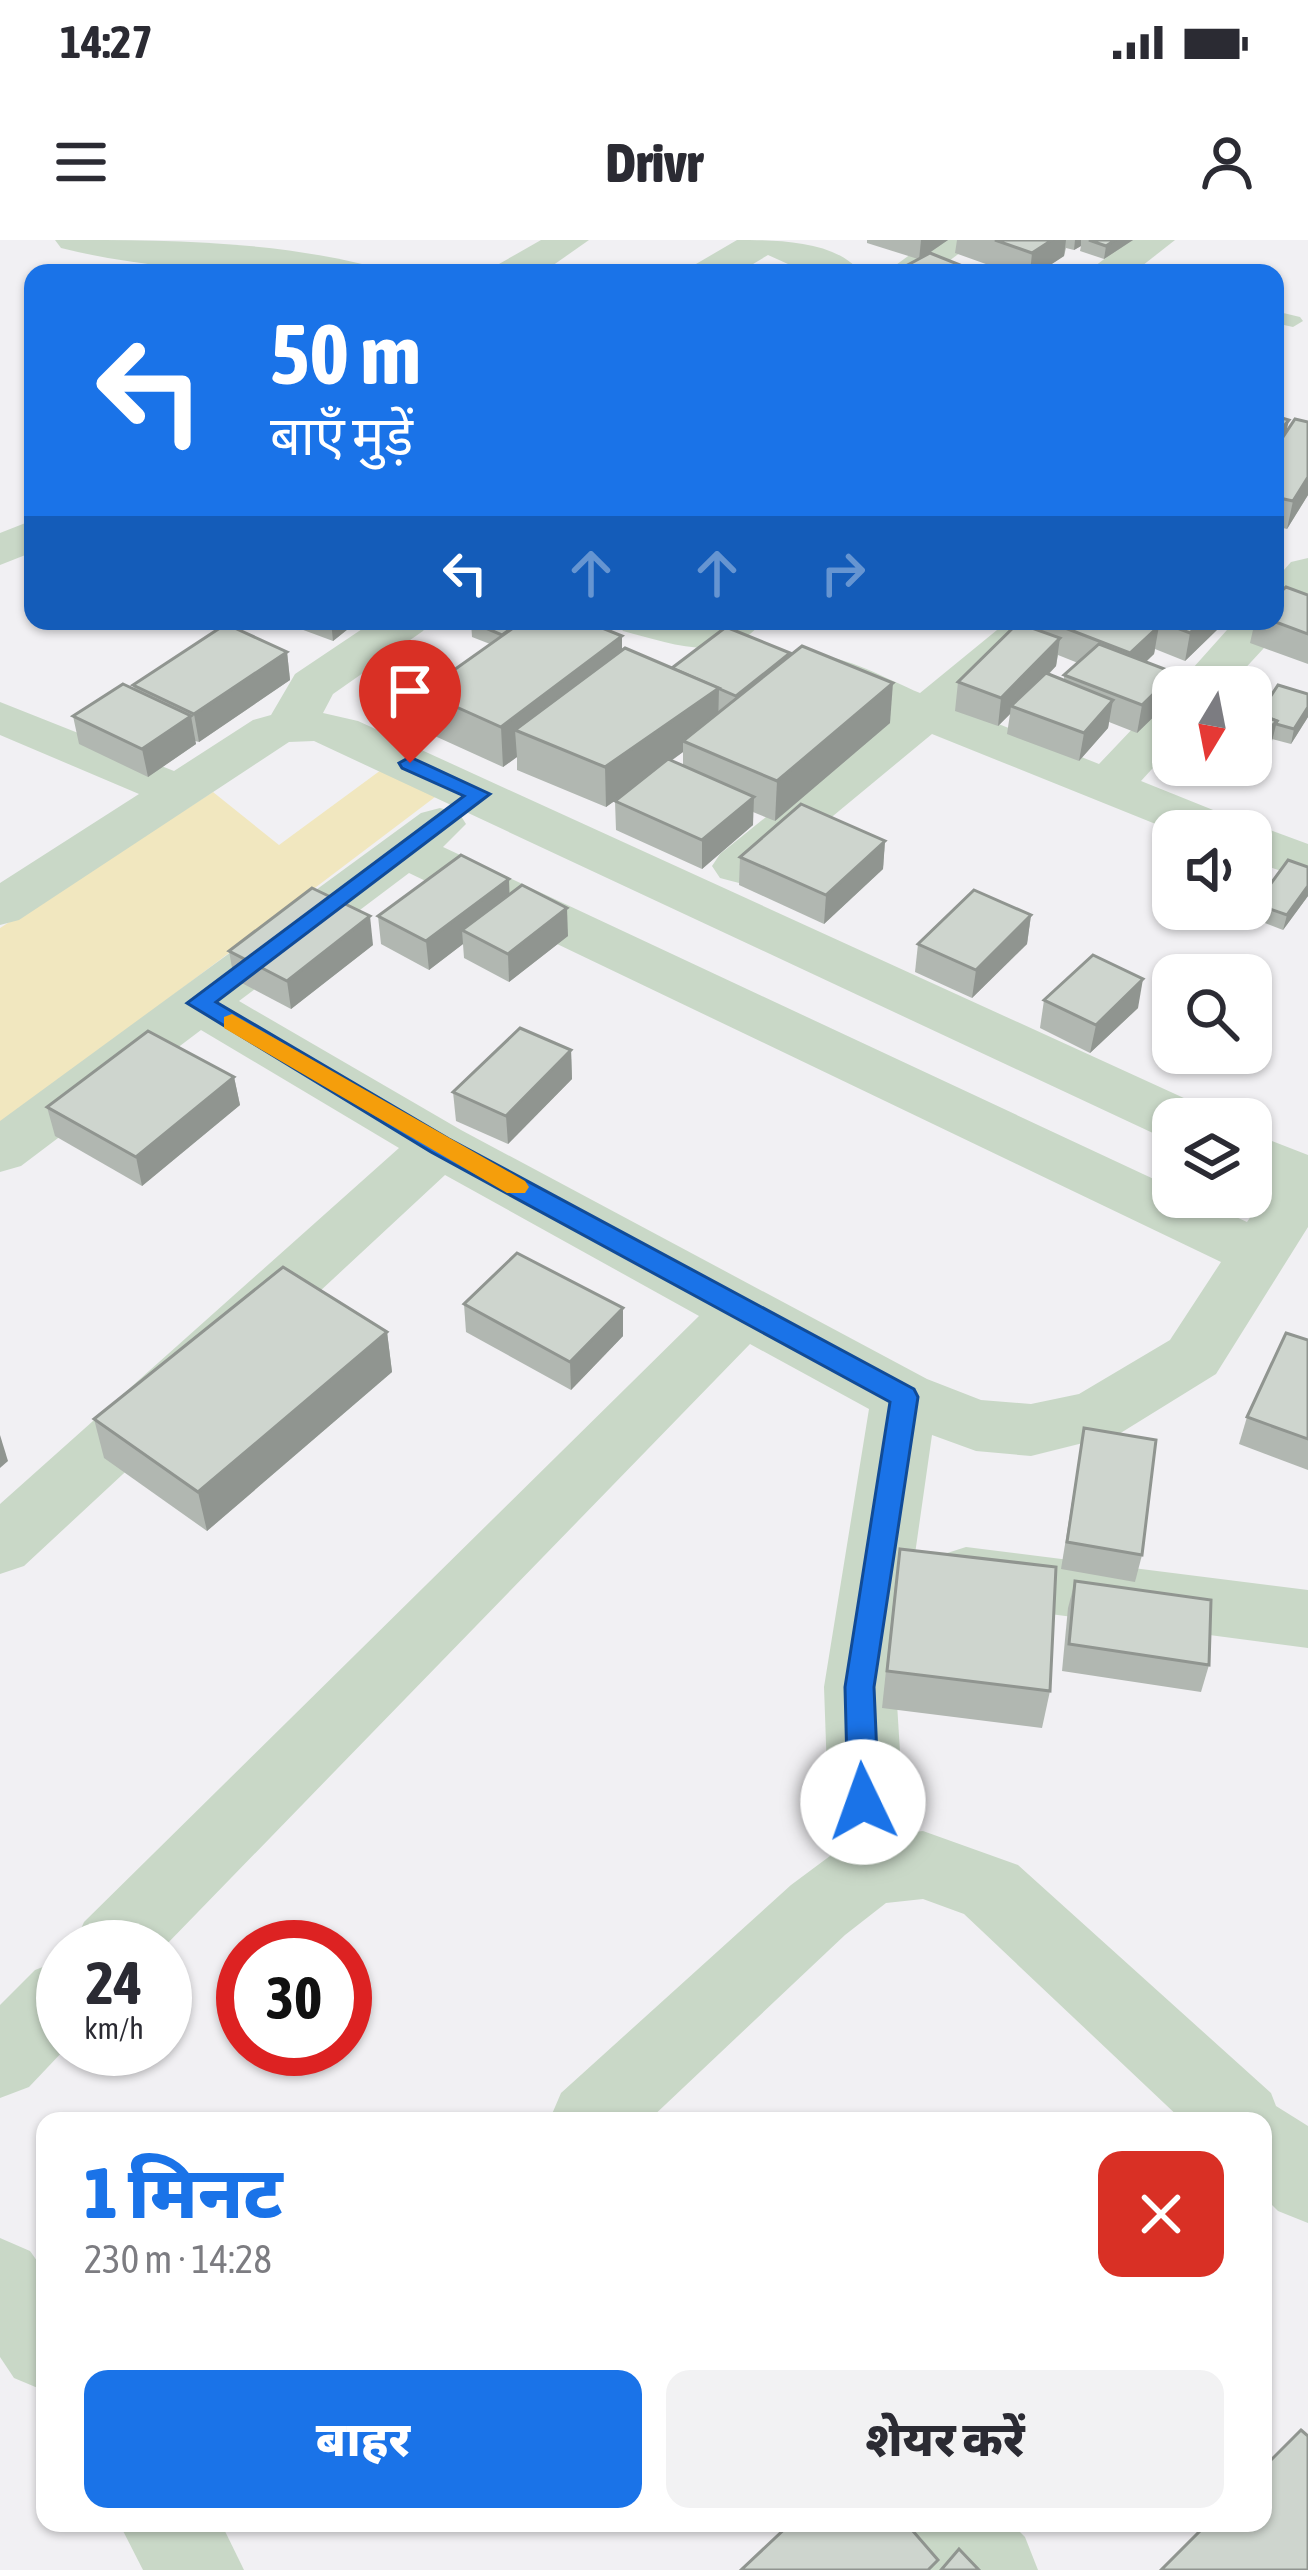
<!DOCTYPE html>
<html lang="hi">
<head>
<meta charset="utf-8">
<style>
	:root { --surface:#fff; --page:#f2f2f3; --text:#2b2b33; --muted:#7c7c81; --accent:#1a73e8 }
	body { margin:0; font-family:"Asap Condensed","Noto Sans Devanagari",sans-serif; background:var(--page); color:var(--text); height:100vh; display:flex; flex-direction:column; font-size:45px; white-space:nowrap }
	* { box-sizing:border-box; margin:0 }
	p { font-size:39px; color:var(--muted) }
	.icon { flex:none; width:66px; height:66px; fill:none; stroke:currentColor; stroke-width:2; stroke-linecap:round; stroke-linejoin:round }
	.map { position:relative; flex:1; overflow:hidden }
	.sheet { position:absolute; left:36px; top:1872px; width:1236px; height:420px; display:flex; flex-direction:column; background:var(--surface); border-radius:24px; box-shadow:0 3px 9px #0004 }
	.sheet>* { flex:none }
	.banner { position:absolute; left:24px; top:24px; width:1260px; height:366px; border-radius:24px; box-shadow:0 3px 9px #0004; background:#1a73e8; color:#fff; overflow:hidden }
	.needle { width:78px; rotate:190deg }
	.controls { position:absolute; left:1152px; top:426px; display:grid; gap:24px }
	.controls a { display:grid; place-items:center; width:120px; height:120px; border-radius:24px; background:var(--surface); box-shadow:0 3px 9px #0004; font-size:60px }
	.speed { position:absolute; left:36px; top:1680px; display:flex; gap:24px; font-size:60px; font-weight:700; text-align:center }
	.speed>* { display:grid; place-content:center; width:156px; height:156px; border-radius:50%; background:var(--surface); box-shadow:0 3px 9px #0004; line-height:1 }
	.speed small { font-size:30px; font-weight:400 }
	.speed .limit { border:18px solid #d22; background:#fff; color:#111 }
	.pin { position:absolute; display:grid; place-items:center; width:102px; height:102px; color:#fff; margin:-123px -51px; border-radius:50% 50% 50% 0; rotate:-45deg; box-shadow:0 0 12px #0007 }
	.pin .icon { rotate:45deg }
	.me { position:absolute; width:132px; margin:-66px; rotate:357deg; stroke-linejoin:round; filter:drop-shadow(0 0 9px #0008) }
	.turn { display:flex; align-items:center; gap:42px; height:252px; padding:0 48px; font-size:54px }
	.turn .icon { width:156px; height:156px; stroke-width:2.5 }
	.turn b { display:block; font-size:84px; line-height:102px }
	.lanes { display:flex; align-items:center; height:114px; padding:0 48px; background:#0003; justify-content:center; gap:60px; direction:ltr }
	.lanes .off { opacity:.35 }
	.round { display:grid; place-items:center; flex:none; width:126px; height:126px; border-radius:24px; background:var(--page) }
	.headline { display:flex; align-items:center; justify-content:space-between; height:204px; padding:0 48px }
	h1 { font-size:72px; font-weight:800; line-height:90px; color:var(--accent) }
	.action { display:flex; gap:24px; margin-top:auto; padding:24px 48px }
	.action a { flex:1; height:138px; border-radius:24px; background:var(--accent); color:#fff; font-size:48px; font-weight:800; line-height:138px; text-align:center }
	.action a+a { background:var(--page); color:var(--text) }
	.status { display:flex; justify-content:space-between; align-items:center; height:84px; padding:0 60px; background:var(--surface); direction:ltr }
	.status svg { height:33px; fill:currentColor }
	header { display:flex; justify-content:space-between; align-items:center; height:156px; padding:0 48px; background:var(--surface); font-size:54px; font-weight:800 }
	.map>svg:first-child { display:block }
</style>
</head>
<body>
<div class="status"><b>14:27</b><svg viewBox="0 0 49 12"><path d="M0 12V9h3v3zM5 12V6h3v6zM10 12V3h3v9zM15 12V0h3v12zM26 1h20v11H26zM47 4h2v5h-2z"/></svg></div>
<header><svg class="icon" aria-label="menu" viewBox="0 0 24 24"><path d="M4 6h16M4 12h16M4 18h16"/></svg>Drivr<svg class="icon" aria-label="person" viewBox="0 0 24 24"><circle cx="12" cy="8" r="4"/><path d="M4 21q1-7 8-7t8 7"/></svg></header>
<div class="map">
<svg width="1308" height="2330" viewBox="0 0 1308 2330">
	<rect width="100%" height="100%" fill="#f1f0f3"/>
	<!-- green -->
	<polygon fill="#f1e7bf" points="381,530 439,554 0,886 0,688 213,552 279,605"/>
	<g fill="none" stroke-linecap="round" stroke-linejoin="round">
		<!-- service -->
		<polygon fill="#c9d8c7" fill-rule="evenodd" points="1275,71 1300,77 1303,81 1293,87 1275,83"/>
		<!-- minor -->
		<g fill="#c9d8c7" fill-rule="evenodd">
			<path d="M 55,0 C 157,0 263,0 362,24 L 368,33 C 267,33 160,33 61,8 Z"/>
			<polygon points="541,0 589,0 542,33 493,33 499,24"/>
			<path d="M 737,0 C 774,0 837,0 861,33 L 808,33 L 768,15 L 738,33 L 690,33 L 696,24 Z"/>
			<polygon points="930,0 977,0 933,33 885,33"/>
			<polygon points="1129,0 1175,0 1133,33 1086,33"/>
			<polygon points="33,280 33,312 0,325 0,293"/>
			<polygon points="1308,318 1308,360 1228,447 1176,447 1235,381 1275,381 1275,340 1291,322"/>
			<polygon points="374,381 430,381 423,391 333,454 323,473 358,481 1197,864 1206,879 1173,879 1173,899 1155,894 314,501 289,502 19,680 0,685 0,643 139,554 0,495 0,462 174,531 253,480 271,475 295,434"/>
			<path d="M 616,381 L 762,381 C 730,427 670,403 623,391 Z"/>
			<path d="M 1008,381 L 1062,381 L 961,469 L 1099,524 L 1155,465 L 1173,461 L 1173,506 L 1141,541 L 1238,580 L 1243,588 L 1270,590 L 1308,604 L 1308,640 L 1251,621 L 1251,591 L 1173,591 L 932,494 L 758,638 L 739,643 L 720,638 L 712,626 L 720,614 L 890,477 L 794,437 L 786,427 L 794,417 C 833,407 883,438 920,453 Z"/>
			<path d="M 440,568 L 459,573 L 466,584 L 443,607 L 1173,948 L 1173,957 L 1193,957 L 1247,982 L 1270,948 L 1251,939 L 1251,893 L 1308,915 L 1308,987 L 1216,1134 L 1119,1194 L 1031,1216 L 976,1211 L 932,1195 L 896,1447 L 905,1593 L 923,1591 L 1018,1625 L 1271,1853 L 1276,1866 L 1308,1886 L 1308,1983 L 1278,1971 L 1263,1956 L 1263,1881 L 1183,1881 L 964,1674 L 923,1659 L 886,1663 L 845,1695 L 648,1881 L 549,1881 L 561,1853 L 791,1645 L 830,1616 L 824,1447 L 869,1169 L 750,1104 L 164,1707 L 73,1707 L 84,1682 L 699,1076 L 445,935 L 24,1326 L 0,1334 L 0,1264 L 399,908 L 201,790 L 21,926 L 0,932 L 0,881 L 421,573 ZM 409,633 L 1221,1022 L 1170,1100 L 1079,1154 L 1031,1164 L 981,1160 L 927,1139 L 461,890 L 239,761 Z"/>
			<polygon points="966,1307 1308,1350 1308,1408 966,1363 941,1355 931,1335 941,1315"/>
			<polygon points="63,1719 65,1809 29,1847 0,1858 0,1765 35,1730"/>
			<polygon points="902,2283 1011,2283 1025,2297 1038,2330 929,2330 916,2315"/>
		</g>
		<!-- tertiary -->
		<g fill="#c9d8c7" fill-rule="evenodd">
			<polygon points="0,1998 30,2011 45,2032 45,2151 14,2138 0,2117"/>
			<polygon points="119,2283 221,2283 244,2330 143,2330"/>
		</g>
	</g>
	<!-- wall -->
	<g fill="#b1b7b1" fill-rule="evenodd">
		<polygon points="867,0 948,0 927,14 980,33 901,33 902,28 918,19 867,3"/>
		<polygon points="957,0 1133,0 1104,19 1080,11 1081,6 1074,10 1066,8 1064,16 1038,33 1011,33 955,13"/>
		<polygon points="1275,176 1287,191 1308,182 1308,255 1287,289 1275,286"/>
		<polygon points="1308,355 1308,424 1250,403 1255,381 1275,381"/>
		<polygon points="279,381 358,381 333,401"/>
		<path d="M 1032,381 L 1222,381 L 1221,386 L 1185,421 L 1155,409 L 1154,414 L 1146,422 L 1175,433 L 1170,461 L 1137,493 L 1109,482 L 1108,488 L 1079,521 L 1007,494 L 1010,474 L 998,486 L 955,471 L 958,442 L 1031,388 ZM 1058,415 L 1078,423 L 1064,435 L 1064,440 L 1049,434 L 1056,426 Z"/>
		<path d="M 471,382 L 622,410 L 672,428 L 790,415 L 890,483 L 775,581 L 753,572 L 753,585 L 702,629 L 616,590 L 615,561 L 626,553 L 606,567 L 517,530 L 517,517 L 503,527 L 426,492 L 423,452 L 490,404 L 472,397 ZM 683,512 L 683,526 L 671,521 Z"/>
		<polygon points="287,412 290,440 199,502 195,501 196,504 148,537 79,504 73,476 134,449 133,445"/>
		<polygon points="1308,454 1308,477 1291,504 1272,499 1270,509 1242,538 1210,525 1251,525 1259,474"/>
		<polygon points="1173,480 1173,510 1168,508"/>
		<polygon points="885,601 883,629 824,684 739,645 740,617"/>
		<polygon points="1308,627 1308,656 1283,690 1252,678 1256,664"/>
		<polygon points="510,654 568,696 509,742 464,718 463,704 429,730 381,704 378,676"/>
		<polygon points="1031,675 1027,704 972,758 915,732 918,704"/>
		<polygon points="373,705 291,769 234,739 229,711"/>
		<polygon points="1044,760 1138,768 1090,813 1040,788"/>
		<polygon points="571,810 572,839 508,904 456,881 453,852"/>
		<polygon points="234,837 240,865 142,946 55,896 47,867"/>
		<polygon points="464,1064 623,1096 571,1150 466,1092"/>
		<polygon points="387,1092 392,1132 207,1291 104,1218 94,1179"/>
		<polygon points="1308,1100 1308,1230 1239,1204 1247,1177"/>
		<polygon points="1084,1188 1142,1315 1135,1342 1061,1329"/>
		<polygon points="1075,1341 1209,1425 1201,1452 1062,1431 1068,1368"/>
		<polygon points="895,1346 1050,1451 1042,1488 882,1468"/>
	</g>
	<!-- shaded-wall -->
	<g fill="#909590">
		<polygon points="921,0 948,0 919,20"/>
		<polygon points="1052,0 1066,0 1064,16 1038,33 1030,33 1032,13"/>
		<polygon points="1075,0 1081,0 1081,6 1074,10"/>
		<polygon points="1115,0 1133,0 1104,19 1106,6"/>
		<polygon points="1289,180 1283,207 1275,217 1275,197"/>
		<polygon points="1308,237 1308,255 1287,289 1293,261"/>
		<polygon points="331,381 358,381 333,401"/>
		<polygon points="1202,381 1222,381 1221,386 1185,421 1190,393"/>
		<polygon points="1159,386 1154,414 1125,441 1130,413"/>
		<polygon points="622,396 622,436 515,490 517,517 503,527 501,487"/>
		<polygon points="1060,398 1056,426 1016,467 1011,466 1010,474 998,486 1001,458"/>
		<polygon points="287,412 290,440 199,502 194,474"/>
		<polygon points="1175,433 1170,461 1137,493 1142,465"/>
		<polygon points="893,443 890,483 775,581 777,541"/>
		<polygon points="719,448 718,488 683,501 683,512 606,567 605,527"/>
		<polygon points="1113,460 1108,488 1079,521 1084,493"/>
		<polygon points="1308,467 1308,477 1291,504 1294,489"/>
		<polygon points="191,476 196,504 148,537 142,509"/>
		<polygon points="1277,481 1270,509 1242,538 1245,525 1251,525 1251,506"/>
		<polygon points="754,557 753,585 702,629 702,600"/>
		<polygon points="885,601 883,629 824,684 826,655"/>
		<polygon points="509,639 510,668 462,690 463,704 429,730 426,701"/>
		<polygon points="1308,646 1308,656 1283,690 1287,675"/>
		<polygon points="567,668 568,696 509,742 508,714"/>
		<polygon points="1031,675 1027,704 972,758 976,730"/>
		<polygon points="370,676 373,705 291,769 287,741"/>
		<polygon points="1143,739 1138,768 1090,813 1096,785"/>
		<polygon points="571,810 572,839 508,904 506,876"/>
		<polygon points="234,837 240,865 142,946 136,917"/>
		<polygon points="623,1068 623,1096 571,1150 570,1122"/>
		<polygon points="387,1092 392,1132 207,1291 198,1252"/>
		<polygon points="0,1195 8,1221 0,1228"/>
	</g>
	<!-- building -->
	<g fill="#ced5ce" stroke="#909590" stroke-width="3">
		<polygon points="995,0 1052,0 1032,13"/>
		<polygon points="1089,0 1115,0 1106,6"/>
		<polygon points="930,13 980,33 915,33 902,28"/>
		<polygon points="880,27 896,33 870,33"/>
		<polygon points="1126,27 1148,33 1119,33"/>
		<polygon points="1275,176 1289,180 1275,197"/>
		<polygon points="1295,179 1308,182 1308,237 1293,261 1275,257 1275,209"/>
		<polygon points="1286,347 1308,355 1308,394 1273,381 1275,381 1275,357"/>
		<polygon points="473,381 522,381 502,395 471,382"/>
		<polygon points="523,381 585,381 622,396 501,487 423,452"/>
		<polygon points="1047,381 1144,381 1159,386 1130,413"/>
		<polygon points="1159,381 1202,381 1190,393"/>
		<polygon points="1018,383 1060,398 1001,458 958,442"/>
		<polygon points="226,384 287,412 194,474 133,445"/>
		<polygon points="726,387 790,413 736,456 672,428"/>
		<polygon points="1099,404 1175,433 1142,465 1064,435"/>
		<polygon points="802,406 893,443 777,541 683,501"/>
		<polygon points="625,408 719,448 605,527 515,490"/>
		<polygon points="1046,433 1113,460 1084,493 1011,466"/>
		<polygon points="123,444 191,476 142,509 73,476"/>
		<polygon points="1278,445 1308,454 1308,467 1294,489 1276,484 1277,481 1259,474"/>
		<polygon points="1251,471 1277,481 1251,506"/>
		<polygon points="668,519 754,557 702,600 615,561"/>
		<polygon points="801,564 885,601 826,655 740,617"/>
		<polygon points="461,615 509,639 426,701 378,676"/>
		<polygon points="1288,620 1308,627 1308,646 1287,675 1256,664"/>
		<polygon points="522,645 567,668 508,714 462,690"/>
		<polygon points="312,648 370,676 287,741 229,711"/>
		<polygon points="974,650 1031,675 976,730 918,704"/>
		<polygon points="1093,715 1143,739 1096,785 1044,760"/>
		<polygon points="520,788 571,810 506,876 453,852"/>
		<polygon points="148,791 234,837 136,917 47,867"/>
		<polygon points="517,1013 623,1068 570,1122 464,1064"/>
		<polygon points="283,1027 387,1092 198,1252 94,1179"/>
		<polygon points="1286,1093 1308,1100 1308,1199 1247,1177"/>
		<polygon points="1084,1188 1156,1200 1142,1315 1067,1302"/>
		<polygon points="900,1309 1056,1327 1050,1451 887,1431"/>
		<polygon points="1075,1341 1211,1360 1209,1425 1069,1404"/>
		<polygon points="1301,2190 1308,2196 1308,2330 1161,2330 1208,2283 1263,2283 1263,2228"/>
		<polygon points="791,2283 906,2283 938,2320 928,2330 741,2330"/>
		<polygon points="959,2309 979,2330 941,2330"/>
	</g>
	<!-- route -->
	<polygon fill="#1a73e8" stroke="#114b97" stroke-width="3" points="410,517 490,554 216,762 449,899 914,1149 918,1157 874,1447 879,1562 874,1572 863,1576 852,1572 848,1562 845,1447 890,1162 431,912 187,763 464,556 402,528 399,523"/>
	<!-- slow -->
	<polygon fill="#f59e0b" points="232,774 525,941 529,947 525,953 507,953 224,788 224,777"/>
</svg>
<div class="controls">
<a><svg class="needle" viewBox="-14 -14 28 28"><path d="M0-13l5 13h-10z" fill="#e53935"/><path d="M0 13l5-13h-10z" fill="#7c7c81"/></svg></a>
<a><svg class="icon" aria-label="sound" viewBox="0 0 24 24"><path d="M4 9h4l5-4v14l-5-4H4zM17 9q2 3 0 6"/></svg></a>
<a><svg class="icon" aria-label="search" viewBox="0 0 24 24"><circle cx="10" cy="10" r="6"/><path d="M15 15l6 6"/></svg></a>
<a><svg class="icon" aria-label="layers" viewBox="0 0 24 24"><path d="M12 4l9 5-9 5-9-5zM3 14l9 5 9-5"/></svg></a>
</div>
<div class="speed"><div>24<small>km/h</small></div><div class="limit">30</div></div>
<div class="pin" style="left:410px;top:523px;background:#d93025"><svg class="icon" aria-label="arrive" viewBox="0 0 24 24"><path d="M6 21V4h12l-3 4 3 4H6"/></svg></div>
<svg class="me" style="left:863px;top:1562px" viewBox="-20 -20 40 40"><circle r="19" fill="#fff"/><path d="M0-13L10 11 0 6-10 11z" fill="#1a73e8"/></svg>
<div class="banner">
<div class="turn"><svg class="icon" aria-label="left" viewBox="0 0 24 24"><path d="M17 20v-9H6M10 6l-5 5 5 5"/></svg><div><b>50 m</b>बाएँ मुड़ें</div></div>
<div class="lanes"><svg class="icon" aria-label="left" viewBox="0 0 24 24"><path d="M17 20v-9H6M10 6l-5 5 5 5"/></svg><svg class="icon off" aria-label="ahead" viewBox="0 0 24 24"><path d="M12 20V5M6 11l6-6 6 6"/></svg><svg class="icon off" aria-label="ahead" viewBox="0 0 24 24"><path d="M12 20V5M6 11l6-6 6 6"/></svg><svg class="icon off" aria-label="right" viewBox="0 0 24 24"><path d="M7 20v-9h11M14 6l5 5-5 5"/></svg></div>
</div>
<section class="sheet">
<div class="headline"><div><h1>1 मिनट</h1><p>230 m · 14:28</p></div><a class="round" style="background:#d93025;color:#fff"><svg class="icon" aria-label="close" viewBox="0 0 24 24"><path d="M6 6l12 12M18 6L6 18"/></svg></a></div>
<div class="action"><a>बाहर</a><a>शेयर करें</a></div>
</section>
</div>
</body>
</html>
